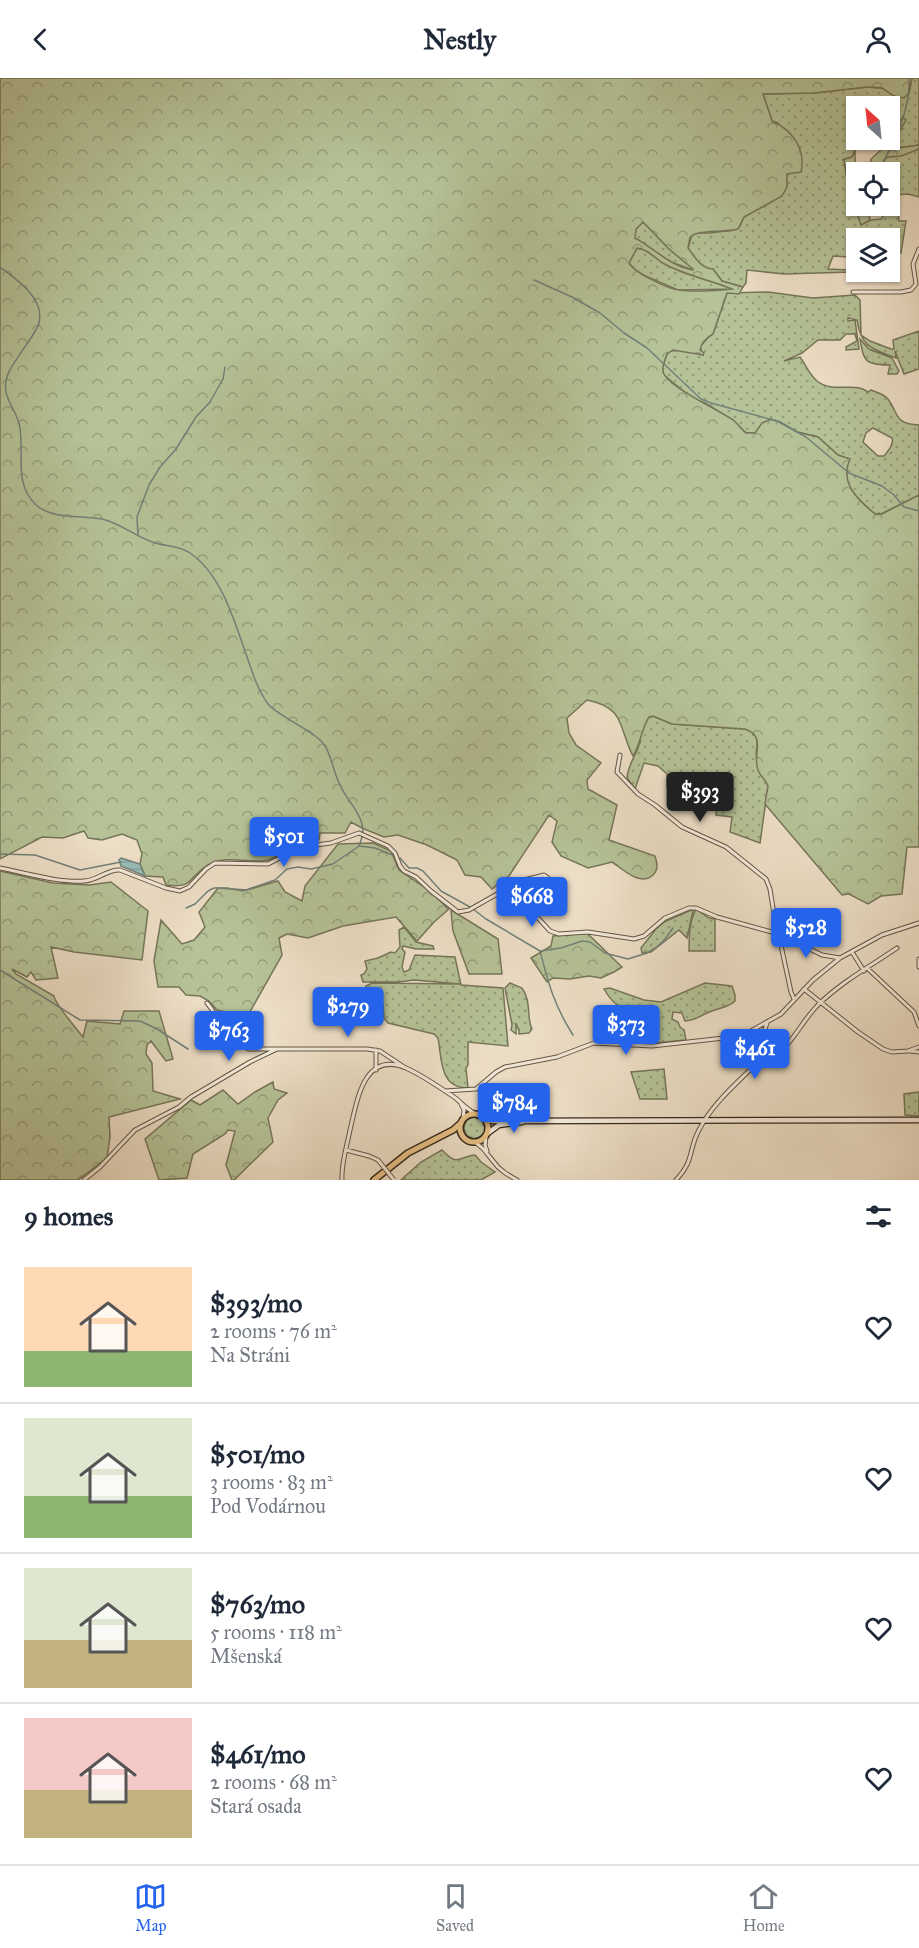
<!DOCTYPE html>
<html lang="en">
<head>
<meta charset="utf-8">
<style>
  body { margin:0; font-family:"IM FELL Great Primer",serif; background:#f6f6f7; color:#1f2937; height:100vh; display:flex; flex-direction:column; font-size:22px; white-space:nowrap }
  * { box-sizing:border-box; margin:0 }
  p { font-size:20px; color:#747a83 }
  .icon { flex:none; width:33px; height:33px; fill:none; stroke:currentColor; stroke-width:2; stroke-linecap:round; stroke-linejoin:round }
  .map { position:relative; height:1102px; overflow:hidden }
  .side { display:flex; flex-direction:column; background:#fff; flex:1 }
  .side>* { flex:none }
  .needle { width:39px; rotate:333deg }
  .buttons { position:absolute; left:846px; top:18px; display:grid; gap:12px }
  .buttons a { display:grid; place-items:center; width:54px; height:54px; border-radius:0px; background:#fff; box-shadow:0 2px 4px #0004; font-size:30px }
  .price { position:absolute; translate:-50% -51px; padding:0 14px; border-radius:6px; background:#2563eb; color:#fff; font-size:20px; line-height:39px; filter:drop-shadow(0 2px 3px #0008) }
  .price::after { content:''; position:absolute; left:50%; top:36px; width:18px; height:14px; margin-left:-9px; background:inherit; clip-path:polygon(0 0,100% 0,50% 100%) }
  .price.current { background:#222; color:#fff }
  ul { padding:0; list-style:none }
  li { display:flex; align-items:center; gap:18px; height:150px; padding:0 24px }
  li+li { border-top:2px solid #e0e1e3 }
  li span { display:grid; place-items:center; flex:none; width:168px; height:120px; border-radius:0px; color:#555 }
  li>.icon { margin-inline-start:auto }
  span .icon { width:72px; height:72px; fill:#fffc; stroke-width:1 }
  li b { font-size:26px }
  h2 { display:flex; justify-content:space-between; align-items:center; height:72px; padding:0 24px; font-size:26px }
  header { display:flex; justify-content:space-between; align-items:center; height:78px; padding:0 24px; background:#fff; font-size:27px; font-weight:800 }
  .tabs { display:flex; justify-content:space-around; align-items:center; height:84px; border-top:2px solid #e0e1e3; background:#fff; font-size:16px; color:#747a83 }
  .tabs a { display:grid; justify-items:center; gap:3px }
  .tabs .current { color:#2563eb }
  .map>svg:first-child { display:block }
  .grass { fill:url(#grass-dots); stroke:#76765a; stroke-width:1.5; fill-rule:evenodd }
  .forest { fill:url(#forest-crowns); stroke:#76765a; stroke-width:1.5; fill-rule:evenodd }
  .water { fill:url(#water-rules); stroke:#72817a; stroke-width:1.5 }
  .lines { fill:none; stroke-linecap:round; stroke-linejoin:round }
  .stream { stroke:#72817a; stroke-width:1.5 }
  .street-casing { stroke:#655647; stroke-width:5 }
  .secondary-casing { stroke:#37281c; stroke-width:7 }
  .primary-casing { stroke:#37281c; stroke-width:8 }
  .street { stroke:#f4ebdb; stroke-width:3 }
  .secondary { stroke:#f4ebdb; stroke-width:4.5 }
  .primary { stroke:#e7c084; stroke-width:5 }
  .street-bridge-casing { stroke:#655647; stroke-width:5; stroke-linecap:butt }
  .street-bridge { stroke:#f4ebdb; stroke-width:3 }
</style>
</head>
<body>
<header><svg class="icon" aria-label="back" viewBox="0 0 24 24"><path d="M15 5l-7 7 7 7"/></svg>Nestly<svg class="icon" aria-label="person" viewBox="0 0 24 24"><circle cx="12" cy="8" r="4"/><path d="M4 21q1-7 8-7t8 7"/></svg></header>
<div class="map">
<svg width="919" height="1102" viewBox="0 0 919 1102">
  <defs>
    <pattern id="grass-dots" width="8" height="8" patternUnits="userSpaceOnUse" patternTransform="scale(1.5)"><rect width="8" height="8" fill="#b6c398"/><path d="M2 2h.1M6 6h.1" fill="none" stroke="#959e7b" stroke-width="1.8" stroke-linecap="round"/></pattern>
    <pattern id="forest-crowns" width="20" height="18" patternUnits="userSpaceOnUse" patternTransform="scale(1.5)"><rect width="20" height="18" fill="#b6c398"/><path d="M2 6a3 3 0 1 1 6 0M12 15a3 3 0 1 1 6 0" fill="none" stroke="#959e7b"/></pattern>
    <pattern id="water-rules" width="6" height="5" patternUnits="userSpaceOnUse" patternTransform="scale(1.5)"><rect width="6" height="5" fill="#99bdb9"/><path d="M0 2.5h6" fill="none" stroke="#84a29e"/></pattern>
  </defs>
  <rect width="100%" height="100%" fill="#eee0c8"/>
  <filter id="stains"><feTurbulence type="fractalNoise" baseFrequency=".00333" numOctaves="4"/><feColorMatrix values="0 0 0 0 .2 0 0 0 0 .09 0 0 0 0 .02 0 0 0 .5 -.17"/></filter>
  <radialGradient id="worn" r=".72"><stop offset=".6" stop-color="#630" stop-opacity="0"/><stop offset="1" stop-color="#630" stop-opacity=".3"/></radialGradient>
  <path class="grass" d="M912,0H919V67L898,70L895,69L894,63L903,45L890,40V28H856V32L853,35L855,72L852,79L844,81L848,106L861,147L871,142L881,141L886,134L898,133L899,143H906L901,175L897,176L894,174L890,173V160H872L870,156L866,155L862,156L861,160H856V189L854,190L852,194L784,196L747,192L746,205L743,209L722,203L713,191H708L698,184L688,170L692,157L697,155H710L734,152L740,148L744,139L773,123L787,109L785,99L791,94L778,45L772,43L763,16L814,15L867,9L882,10L894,18L909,15ZM833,178L849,179L850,192L828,191Z
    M919,71V119L908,116L893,117L890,123V94H880L884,82L887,79L901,78Z
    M643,144L669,171L694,191L693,192L671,184L634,160L636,151Z
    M637,170L645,172L662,184L682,194L734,211L678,212L636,194L629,185Z
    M768,214L813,220L855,217L860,222L861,257L870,263L891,271H894L893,262L919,253V291L904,296L895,273L896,280C873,271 861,270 857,242L848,240V243L855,242L859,271L846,272V269L857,263L855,256H846L840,262H818L802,275L784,283L800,279C806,287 809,296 817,303C833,316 854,303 868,314L871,312C877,315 883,315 888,321C899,336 894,346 919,347V417L881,436H875C856,420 840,407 849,381L838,377L818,359L797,354L780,344L759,351L755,355H746L733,342L705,325L693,321L664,297L662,291L667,276L670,273L683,272L703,277L700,269L709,258L713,256L727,215ZM873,350L892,360C894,367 888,373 884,378H878L863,364L866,355Z
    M860,261L869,271L892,280L899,293L897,296H888L890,287C865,286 864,285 860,261Z
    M653,638L672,646L745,651L755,655C758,663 757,667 756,675C756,687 764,698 768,708L760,765L730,754L732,739L716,737L717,727L700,718L671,709H667V696L658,688L644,685L635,711L627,700C628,687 635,679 639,667C642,661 639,664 641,658C642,651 645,644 648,639Z
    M696,831L709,840L715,841V873H689C689,860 689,844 696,831Z
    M691,832L693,833L687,860L679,852L651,874L642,875L641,870L656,851L664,844Z
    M404,849L416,864L433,868L434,871H416L403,868L402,871L405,874L402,889L404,894L409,892L415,877L455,879L461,907L503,910L508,968L468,964V987L466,990L468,1010C439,1010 442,981 438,960L434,956L388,945L384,940L383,927C372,929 364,919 366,908L372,905L460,906L414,902L399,904H363L361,897L364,896L367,891L365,883L378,880L391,874L395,875L400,869L399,852Z
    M510,905L522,910C532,924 526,939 532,951L529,955L519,956V953L516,945V956L511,952L512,947L505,910Z
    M705,905L732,908L735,917V923C729,929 720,930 712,933C702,936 696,943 685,943L682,935L673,934L672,941L678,944L680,949L684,952L686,962L655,965L653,931C627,928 619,937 604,911L610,910L644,922L661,924Z
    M664,991L667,1021H640L631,994Z
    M919,1014V1038L905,1037L904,1016Z
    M464 1050a11 11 0 1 1 22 0a11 11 0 1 1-22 0Z
    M442,1072C458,1089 458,1079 475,1077L481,1084L495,1094L481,1102H401L421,1084Z"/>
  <path class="forest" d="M0,0H912L909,15L904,20L894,18L882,10L867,9L814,15L763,16L772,43C792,52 806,70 801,94L787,96V109L782,118L744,139L738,151C724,155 699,151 690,159L688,170C695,179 700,190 713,191L722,203L743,209L739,216L727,215L713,256C708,259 701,265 700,272L704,275L703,277L673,272L667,276C665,281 662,289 663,294C668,309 719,332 733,342C737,345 741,351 746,355H755L762,345L771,341L780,344L797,354L818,359L838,377L850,381C839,405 858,422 875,436H882L919,417V769H907L902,816L881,818L868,826L849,816L842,817L765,726L768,708C766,702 760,698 758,692C752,675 767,659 745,651L672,646L653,638L649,639C641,652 641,665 633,678C618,649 626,630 587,622L567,640L569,655L576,667L601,685L587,702L588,711L617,727L609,762L655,778C657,785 659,791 653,797C640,809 623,791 612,784L588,790L561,778L552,764L557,743L549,737L509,798L492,811L481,799L465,797L457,782L427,767L398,757L384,759L362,750L351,744L345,755H320L319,762C312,763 303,763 296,766C286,770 279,779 268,782C248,786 227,776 208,787C188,799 194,811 166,807L163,799L145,798L140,786L142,776L137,762L122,756L102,762L88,760L84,753L63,760L42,759L0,781ZM643,144L669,171L693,191V192C671,189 654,170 635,160L636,151ZM637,170C647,171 653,178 661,184C682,197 709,201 732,211C717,213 693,214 679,212C668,211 635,195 629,185Z
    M890,40L899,43L903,40L906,42L894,63L895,69L898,70L919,67V71L901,78L887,79L884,82L880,94H870L871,81L883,70L886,62H890Z
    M855,73L856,128H876L875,133L872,132L869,135L870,142L861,147L848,106L844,82H842L852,79Z
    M373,765L391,773L399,792L427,811L449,831L434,844L417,863L396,839L343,848L308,860L287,856L279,860L282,877L247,939L217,932L209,923L200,918L186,917L179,909H158L154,883L161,842L182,866L194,862L205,849L199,834L218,810L247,812L278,803L285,814L302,823L305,808L338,766Z
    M0,793L53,805L89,807L111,804L148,833L142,882L74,874L51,869L58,900L36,902L31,894L27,899L12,891L16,896L54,918C55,926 76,950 83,959L87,943L120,946L124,933H159L173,981L166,983L151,963L147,967L146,976L152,985L153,1013L180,1021L109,1039L110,1059L107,1080L78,1102H0Z
    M451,832L498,861L502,896H469L453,853Z
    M587,855L622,889L614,894L601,900L589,898L570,901L553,900L547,904L531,880L551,868L553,858Z
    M273,1004L274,1011L287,1015L278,1022L268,1040L273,1064L234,1102H232L226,1087L235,1053L228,1052L225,1056L193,1076L187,1100L159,1102L145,1061L191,1022L200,1027L223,1012L238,1026L255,1014Z"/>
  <path class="water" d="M121,780L140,786L145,798L121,788L119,782Z"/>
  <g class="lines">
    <path class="stream" d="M878,94C893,65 911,33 909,0
      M870,132V128
      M0,189C16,201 45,220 39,245C37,253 25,268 20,276C16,283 9,291 7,299C0,319 18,332 20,350C24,378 14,406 36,427C53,442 81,437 102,441C122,446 136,459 155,465C166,468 180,468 190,475C221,496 234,542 246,576C252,593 257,611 268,626C277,637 307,650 320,662C331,672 333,694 340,707C346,721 358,731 362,746C364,754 362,761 359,768
      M534,202L572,219L600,235L624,255L647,270L701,321L711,325L777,343L806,359L849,395L882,408L894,417L904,429L919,433
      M138,457L137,439L149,407L160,389L176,371L196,339L210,324L223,301L225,289
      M0,776L35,777L80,792L121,784
      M400,780L409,790H417L423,793L441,813L470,829
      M186,830L195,826L208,813L214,810H227L243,813L275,802L287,791L298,789L311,791L333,786L359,768L375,770L395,778
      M473,831L486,841L540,873L561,870L582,863L590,864L605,875L628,881L647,875L657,869L665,861L673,850
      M540,873C549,907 554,927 573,957
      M0,892L80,942L140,943L157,951L188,971"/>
    <g class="street-casing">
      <path id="street" d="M853,214H901L911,212L916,206L913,186L919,171
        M620,677L617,694L638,716L655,727L682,749L726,769L766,801L770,811L773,830L791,914L794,921
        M0,790C26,795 58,805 84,803C97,803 107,791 120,792L166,810L180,813L189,809L206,791L215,785L268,786L301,769L331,765L359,755L388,768L395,775L400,788L404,793L416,799L431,813L458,834L469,832L520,803L544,797L548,800L549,806L534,830L538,840L550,853L559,856L588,854L634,861L644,858L665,840L689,830H696L717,839L779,856L822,877L840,880
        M852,874L864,893
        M919,881V889
        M867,890L914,934L919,948
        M804,911L858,954L883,971L892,974L908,973L919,969
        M207,925C225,946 219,958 249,971H367L380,973L404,989
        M376,972V992
        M910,973L919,974
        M757,985C765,978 777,977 785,969C798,955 806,938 820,925C843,903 872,887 897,870
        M445,1013L476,1011L496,994L505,989L557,979L594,965L652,968L742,958L781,936L813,902L840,880L882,857L919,845
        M461,1026L464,1032L463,1041
        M486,1059L485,1067L487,1073
        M476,1065C484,1070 487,1076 493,1083C499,1092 508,1097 517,1102
        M346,1072L369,1078L378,1082
        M84,1102L100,1089L135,1052L179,1029L191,1019L250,984L277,971
        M342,1102C341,1085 347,1068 350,1052C357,1024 363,972 406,990C422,997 439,1009 454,1019C461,1024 467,1032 476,1036
        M676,1102C695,1082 688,1072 699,1052C712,1026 736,1006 757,985V976L767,945"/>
    </g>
    <g class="secondary-casing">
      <path id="secondary" d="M485,1041L493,1043L919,1042
        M488,1055L499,1047L522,1044"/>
    </g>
    <g class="primary-casing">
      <path id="primary" d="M460 1050a14 14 0 1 1 28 0a14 14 0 1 1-28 0Z
        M374,1102L408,1075L453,1052L461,1045"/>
    </g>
    <use href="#street" class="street"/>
    <use href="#secondary" class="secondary"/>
    <use href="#primary" class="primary"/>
    <g class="street-bridge-casing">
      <path id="street-bridge" d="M378,1082L394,1102"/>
    </g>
    <use href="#street-bridge" class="street-bridge"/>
  </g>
  <rect width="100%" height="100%" filter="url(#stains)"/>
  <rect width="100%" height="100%" fill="url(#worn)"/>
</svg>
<div class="buttons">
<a><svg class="needle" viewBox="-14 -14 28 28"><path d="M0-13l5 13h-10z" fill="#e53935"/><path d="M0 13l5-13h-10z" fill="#747a83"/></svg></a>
<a><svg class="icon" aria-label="locate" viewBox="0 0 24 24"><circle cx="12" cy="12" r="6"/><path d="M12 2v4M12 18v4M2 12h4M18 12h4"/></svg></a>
<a><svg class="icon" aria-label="layers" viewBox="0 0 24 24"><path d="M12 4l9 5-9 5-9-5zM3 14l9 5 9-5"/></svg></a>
</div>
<b class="price current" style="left:700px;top:745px">$393</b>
<b class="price" style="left:284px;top:790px">$501</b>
<b class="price" style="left:532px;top:850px">$668</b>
<b class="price" style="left:806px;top:881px">$528</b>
<b class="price" style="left:348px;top:960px">$279</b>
<b class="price" style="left:626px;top:978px">$373</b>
<b class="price" style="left:229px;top:984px">$763</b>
<b class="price" style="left:755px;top:1002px">$461</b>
<b class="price" style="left:514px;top:1056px">$784</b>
</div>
<section class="side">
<h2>9 homes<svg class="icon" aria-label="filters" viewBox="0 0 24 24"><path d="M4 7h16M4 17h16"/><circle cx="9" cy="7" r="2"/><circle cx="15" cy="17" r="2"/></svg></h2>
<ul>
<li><span style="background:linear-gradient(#ffd9b3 70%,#8fb573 0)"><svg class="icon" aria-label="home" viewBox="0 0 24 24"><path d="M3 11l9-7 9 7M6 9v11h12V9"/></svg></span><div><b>$393/mo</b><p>2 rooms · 76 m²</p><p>Na Stráni</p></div><svg class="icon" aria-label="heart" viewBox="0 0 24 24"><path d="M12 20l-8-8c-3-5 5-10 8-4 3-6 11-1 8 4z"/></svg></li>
<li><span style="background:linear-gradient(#dfe7d0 65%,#8fb573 0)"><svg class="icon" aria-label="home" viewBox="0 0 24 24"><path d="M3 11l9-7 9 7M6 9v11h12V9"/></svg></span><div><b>$501/mo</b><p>3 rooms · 83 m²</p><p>Pod Vodárnou</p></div><svg class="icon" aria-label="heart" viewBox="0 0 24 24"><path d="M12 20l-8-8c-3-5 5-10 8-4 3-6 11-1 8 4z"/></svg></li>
<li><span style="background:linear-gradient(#dfe7d0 60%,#c2b280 0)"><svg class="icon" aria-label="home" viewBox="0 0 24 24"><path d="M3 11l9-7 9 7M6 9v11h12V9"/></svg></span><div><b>$763/mo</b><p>5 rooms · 118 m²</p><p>Mšenská</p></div><svg class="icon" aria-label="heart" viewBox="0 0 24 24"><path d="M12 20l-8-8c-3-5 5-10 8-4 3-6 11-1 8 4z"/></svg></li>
<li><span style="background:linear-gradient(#f6c9c9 60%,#c2b280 0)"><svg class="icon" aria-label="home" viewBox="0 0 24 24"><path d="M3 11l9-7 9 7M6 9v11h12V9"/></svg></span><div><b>$461/mo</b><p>2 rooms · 68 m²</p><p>Stará osada</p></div><svg class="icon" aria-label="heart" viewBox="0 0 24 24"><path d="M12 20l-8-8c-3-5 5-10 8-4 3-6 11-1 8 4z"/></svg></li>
</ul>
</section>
<nav class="tabs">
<a class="current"><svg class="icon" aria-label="map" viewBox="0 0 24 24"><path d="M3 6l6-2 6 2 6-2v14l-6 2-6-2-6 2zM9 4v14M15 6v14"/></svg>Map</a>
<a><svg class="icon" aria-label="saved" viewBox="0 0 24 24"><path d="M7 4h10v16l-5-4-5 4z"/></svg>Saved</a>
<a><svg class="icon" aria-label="home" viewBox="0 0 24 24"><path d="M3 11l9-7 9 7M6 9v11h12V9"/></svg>Home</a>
</nav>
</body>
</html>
